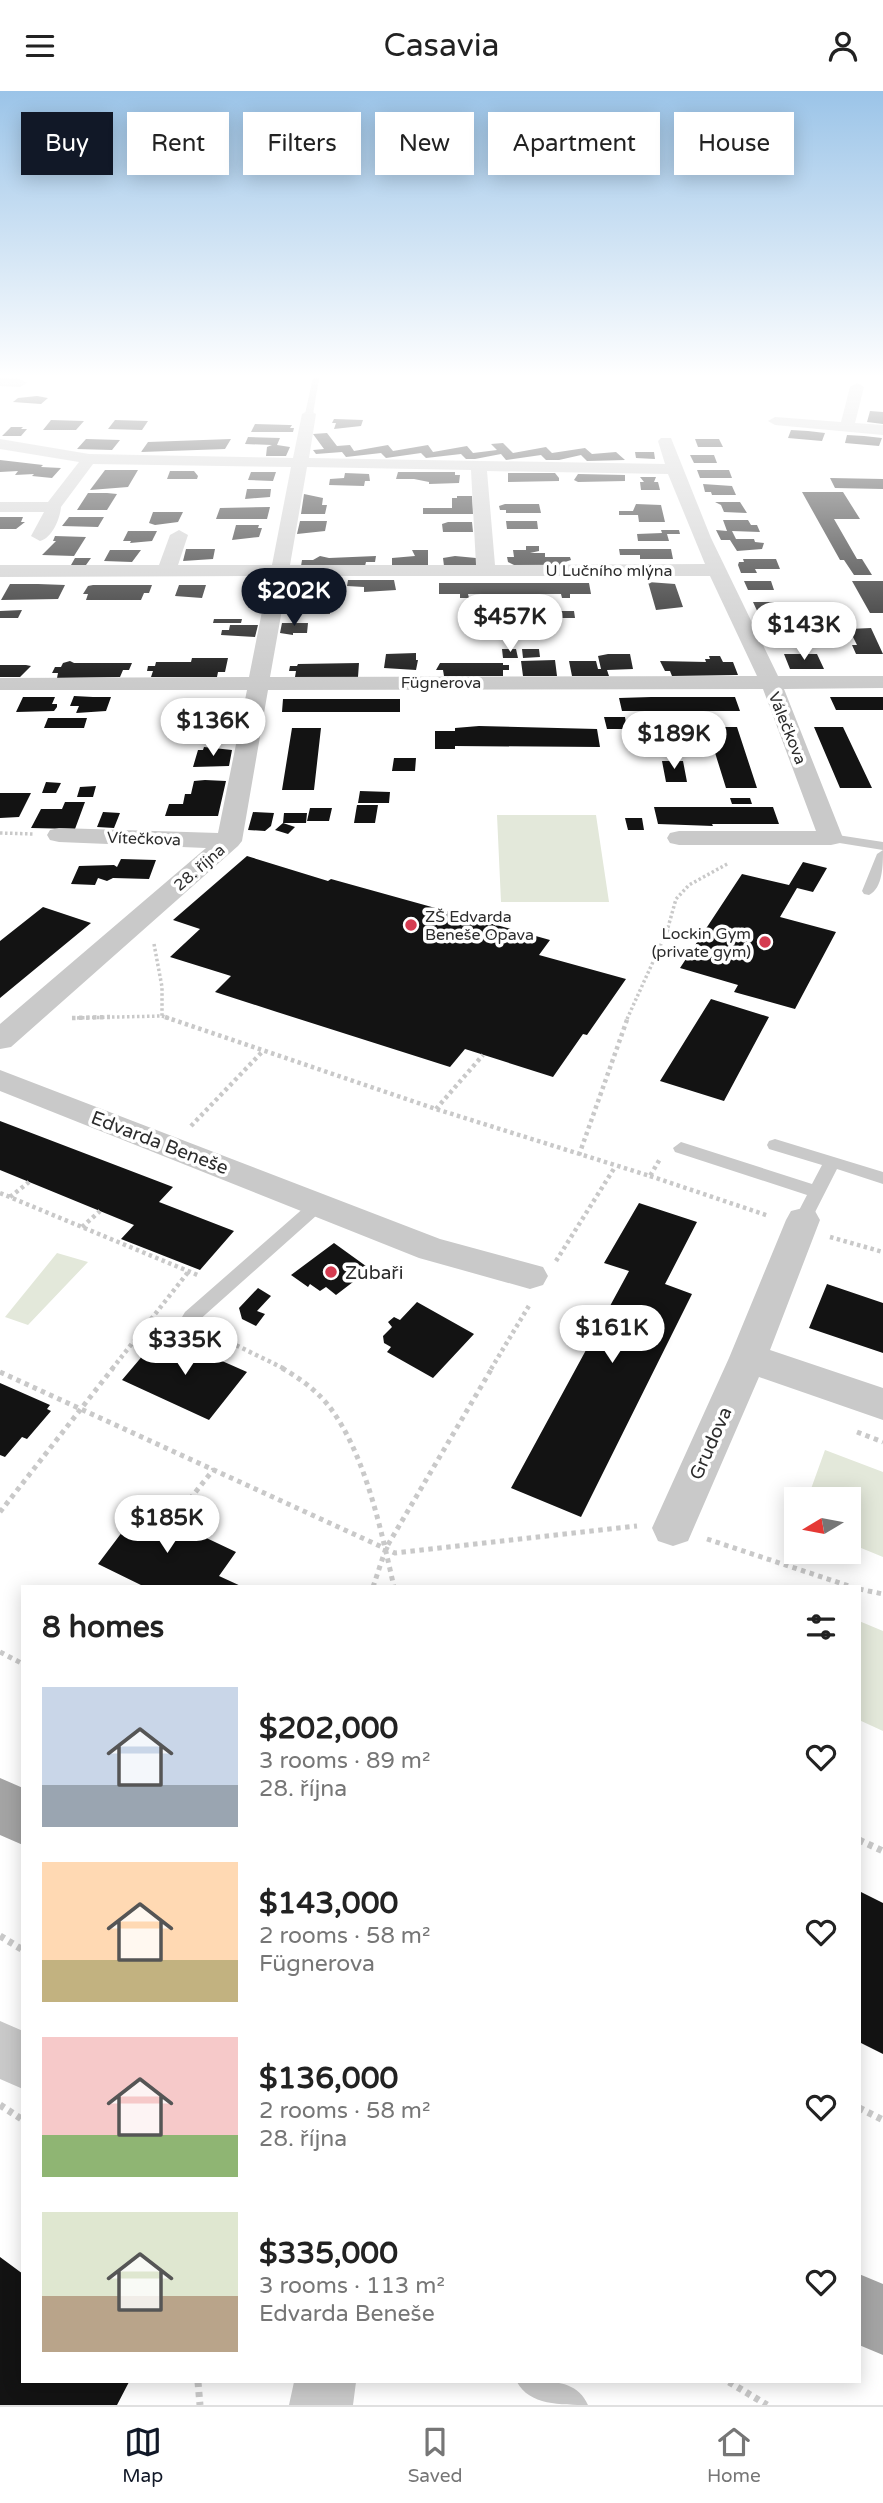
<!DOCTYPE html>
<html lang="en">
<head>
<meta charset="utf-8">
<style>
  body { margin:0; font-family:"Varela Round",sans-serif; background:#f6f6f6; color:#222; height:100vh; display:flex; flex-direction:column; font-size:26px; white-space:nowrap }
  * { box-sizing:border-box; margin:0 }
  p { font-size:23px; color:#767676 }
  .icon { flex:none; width:38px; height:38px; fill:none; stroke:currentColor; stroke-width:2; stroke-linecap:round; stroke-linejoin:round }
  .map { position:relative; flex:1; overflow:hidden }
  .side { position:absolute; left:21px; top:1494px; width:840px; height:798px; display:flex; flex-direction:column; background:#fff; border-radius:0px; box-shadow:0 4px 18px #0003 }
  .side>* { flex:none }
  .top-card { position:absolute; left:21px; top:21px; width:842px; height:63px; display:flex; gap:14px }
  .needle { width:46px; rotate:260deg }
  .buttons { position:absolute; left:784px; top:1396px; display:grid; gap:14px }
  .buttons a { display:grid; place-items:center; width:77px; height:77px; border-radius:0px; background:#fff; box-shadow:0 4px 18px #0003; font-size:35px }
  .price { position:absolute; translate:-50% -60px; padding:0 16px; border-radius:24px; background:#fff; color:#222; font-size:23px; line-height:46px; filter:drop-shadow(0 2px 4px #0008) }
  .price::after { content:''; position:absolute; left:50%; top:42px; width:21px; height:16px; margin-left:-10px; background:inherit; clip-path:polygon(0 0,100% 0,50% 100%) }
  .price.active { background:#111827; color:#fff }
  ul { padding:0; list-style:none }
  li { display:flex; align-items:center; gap:21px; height:175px; padding:0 21px }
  li span { display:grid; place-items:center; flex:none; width:196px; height:140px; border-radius:0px; color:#555 }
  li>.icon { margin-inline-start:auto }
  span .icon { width:84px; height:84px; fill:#fffc; stroke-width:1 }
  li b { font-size:30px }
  h2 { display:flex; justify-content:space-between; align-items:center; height:84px; padding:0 21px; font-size:30px }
  .tag { padding:0 24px; border-radius:0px; background:#fff; box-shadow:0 4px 18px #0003; font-size:24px; line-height:63px }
  .tag.active { background:#111827; color:#fff }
  header { display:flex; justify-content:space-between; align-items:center; height:91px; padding:0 21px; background:#fff; font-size:32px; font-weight:600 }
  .dock { display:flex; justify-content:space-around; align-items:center; height:98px; border-top:2px solid #e0e0e0; background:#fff; font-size:19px; color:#767676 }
  .dock a { display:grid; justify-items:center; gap:4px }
  .dock .active { color:#111827 }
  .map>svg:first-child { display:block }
  .green { fill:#e3e8da }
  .building { fill:#131313 }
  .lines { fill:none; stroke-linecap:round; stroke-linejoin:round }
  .path-far3 { stroke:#c9c9c9; stroke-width:3.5; stroke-dasharray:2.5 2.5; stroke-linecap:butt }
  .path-far2 { stroke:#c9c9c9; stroke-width:4.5; stroke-dasharray:3.5 3.5; stroke-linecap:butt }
  .path-far1 { stroke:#c9c9c9; stroke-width:5; stroke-dasharray:4.5 4.5; stroke-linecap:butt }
  .path { stroke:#c9c9c9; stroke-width:7; stroke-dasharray:5 5; stroke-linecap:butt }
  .service { fill:#c9c9c9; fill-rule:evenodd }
  .minor { fill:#c9c9c9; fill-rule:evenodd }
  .primary { fill:#a4a4a4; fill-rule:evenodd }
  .poi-dot { fill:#d53b50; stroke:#fff; stroke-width:2.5 }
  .labels { text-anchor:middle; stroke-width:7; stroke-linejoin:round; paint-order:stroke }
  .far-street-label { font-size:16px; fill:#2c2c2c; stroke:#fff }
  .far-poi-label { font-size:16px; fill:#2c2c2c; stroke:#fff; text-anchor:start }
  .street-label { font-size:19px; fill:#2c2c2c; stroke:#fff }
  .poi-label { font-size:19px; fill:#2c2c2c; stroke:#fff; text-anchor:start }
</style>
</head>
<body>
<header><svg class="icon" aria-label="menu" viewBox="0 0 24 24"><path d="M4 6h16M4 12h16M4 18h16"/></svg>Casavia<svg class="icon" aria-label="person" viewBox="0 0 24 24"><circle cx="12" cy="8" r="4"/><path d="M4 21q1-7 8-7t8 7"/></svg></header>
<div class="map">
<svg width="883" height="2314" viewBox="0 0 883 2314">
  <rect width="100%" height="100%" fill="#fff"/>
  <path class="green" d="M497,724H596L609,811H501Z
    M57,1162L88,1171L28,1234L5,1226Z
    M825,1359L883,1381V1466L849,1452V1409H807Z
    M859,1530L883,1540V1640L859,1629Z"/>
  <path class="building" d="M37,305L48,307L41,313L13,311L18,307Z
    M870,320L883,321V333L867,331Z
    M334,328L363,329L361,335L334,338L336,332H332Z
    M51,329L84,330L76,339H43Z
    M115,329L148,330L142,339L108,338Z
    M255,333L289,334H292L290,337H294L293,341H251Z
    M11,336H23L21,338H27L21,345H2Z
    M791,339L808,340L825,342L822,350L788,347Z
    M327,342L337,355L350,354L354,360L388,354L393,360L428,354L433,361L467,355L473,362L497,359L491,353L503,352L513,362L546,356L552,362L585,357L592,363L616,361L625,369L587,370L581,364L559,369H546L541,364L506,369L501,363L475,368H466L461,363L426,367L421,362L386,367L381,362L346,366L342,361L316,363L313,359L324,358L313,343Z
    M847,344L864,345L882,347L879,355L845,352Z
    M248,346L280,347L277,354L290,356L286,365H266L267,356L272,354L245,353Z
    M86,348L120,349L112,359L77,358Z
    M231,348L225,358L141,361L148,351Z
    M695,348H719L723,356H698Z
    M635,361H654L655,368L636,367Z
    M690,364H714L717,372H694Z
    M0,369L43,374L41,376L61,377L52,387L32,385L34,383L15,384L18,380L0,381Z
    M105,379H138L128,396L90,399Z
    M697,379H729L732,387H700Z
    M170,380H194L198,385L197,388H167Z
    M251,381H276L273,390L248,389Z
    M398,381H455V384H460L459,392L429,393V391L414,388H396Z
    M345,382L369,383L370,390H365L364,395L329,394L330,388L344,387Z
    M508,382H555L559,387V390L508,391Z
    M578,383L625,384V390L578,391L574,389Z
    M640,386H656L654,391H658L660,399H641L640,391H644Z
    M830,387L883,388V398L835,397Z
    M703,393L732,395L736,404H712L711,401H705Z
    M247,398H271L270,406L245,408Z
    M802,401H843L860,428H834L857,468H862L872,484H854L844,469H840Z
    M88,402H107L117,403L107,419H77Z
    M304,403L323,407L322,414H327L325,423H301Z
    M457,405H472L473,423H423V417H452V407H457Z
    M715,411H740L747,422L724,421L721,414Z
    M505,413H539L541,422H506V419H500L499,415Z
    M636,413L661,414L665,431H639L638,424H619V420H633Z
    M270,416L267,428H216L220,417Z
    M153,421H183L178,431L155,434L149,432Z
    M0,426H23L21,431H25L16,438H0Z
    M69,426H104L98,436L62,435Z
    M723,429H748L751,434H757L760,441L732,440L736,448H754L755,451L764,452L762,458L737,460L730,449H721L716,439L727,440Z
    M300,430H327L325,440L297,443Z
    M506,430H537L538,438H507Z
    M448,431H472L473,441H443L442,433Z
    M236,434H259L258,437H262L259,446L232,449Z
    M661,439H679L680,443H667L669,450H638L637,443L662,442Z
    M128,440H157L152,450L130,452L131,450H123Z
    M55,445L86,446L74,465L42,464L56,450H53Z
    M526,455H539V460L530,462H545V466H570L571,469L565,471V475H516L508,471L507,466H514L513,459H526Z
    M186,458H215L213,468L183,470Z
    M619,458H671L673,468H640V464H620Z
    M110,459H141L132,471L104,470Z
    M412,459H428V475H392V467L415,465Z
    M320,465L329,467L376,465L375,471H366L365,475H301L302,469H313Z
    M455,465L476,467V475H444L443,467Z
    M75,467H91L86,474H71Z
    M743,468H776L780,478H755L757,482H741L738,474L739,471H744Z
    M348,489H394L396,499L364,501V496L347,495Z
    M744,490H771L774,499H748Z
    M852,490H883V522H870Z
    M648,491L675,493L683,516L656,519Z
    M439,492H589L591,503H570V507H562L561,503H519L520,507H511V503H468L469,507H460V503H439Z
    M10,493H38L65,494L58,508L1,509Z
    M93,494H152L149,502H144L141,509H86L88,503H83L88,495Z
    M179,494H206L202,507L175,505Z
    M288,495H310L308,509H332L331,514L335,515V518H330V523H297L300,509H286Z
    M753,511H788L794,523L759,524Z
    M22,519L18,527H0V520Z
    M471,520H574L575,527H471Z
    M214,528H242L241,532H213Z
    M779,531L784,541H766L762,532Z
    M282,532H308L307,542H293V544L280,542Z
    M230,534H258L255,546L221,544L222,539H229Z
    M871,537L883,563H856L852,554H857L849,538Z
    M502,558H516L518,567H503Z
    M522,558H539L540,566L523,567Z
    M416,562V569H418L416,579L384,577L386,563Z
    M608,563H630L633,578L607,579L609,585H572L569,570H596L598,578H601L598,565Z
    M784,563H817L824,578H790Z
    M709,565H720L723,571H733L738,584L672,585L670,580H665L660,570L706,571L705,568H710Z
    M192,567H228L225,581H218L217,586H151L153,580H147L148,575H155L156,571H191Z
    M555,569L557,585H523L521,570Z
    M70,570L74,572H132L129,579H123L120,586L57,587L58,582H52L55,576H61L63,572Z
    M359,572L358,586H295L296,580H289L290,575H297L298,573Z
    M440,572H503V574H509V579H503V585H444L443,579H436Z
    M0,574H26L31,575L20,586H0Z
    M74,605L93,606H111L106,620L76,622L79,615H70Z
    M23,606H55L52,613H57V616L54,620L16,621Z
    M651,606H735L740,620H622L619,607Z
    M830,606H883V619H836Z
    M283,608H400V621H282Z
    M212,611H242L236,641H204L206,633H198L200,628H211L210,623L188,626L190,618H210Z
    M604,626H625L627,638H607Z
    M48,627H87L84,637H44Z
    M479,635L597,638L600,656L455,655V658H435V640H455V637Z
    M707,636H737L757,697H726Z
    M814,636H843L872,697H840Z
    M292,637H321L314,699H282Z
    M204,656L232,659L229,675L193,676L198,659H203Z
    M394,667H416L415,680H392Z
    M662,670H683L687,691H666Z
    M205,689L226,690L218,725H165L169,713H183L185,703H191L194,690Z
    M46,691L61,692L56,702H42Z
    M96,695L93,706H77L80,696Z
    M360,700L390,701L389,712H358Z
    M0,702H31L19,726L0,727Z
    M730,707H750L752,713H732Z
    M65,711H85L75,738L31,737L41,718H62Z
    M357,714H378L375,732H354Z
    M654,716H773L779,733H712L713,735L658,733Z
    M310,717H332L329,730H307Z
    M103,721L120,722L114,737L97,736Z
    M253,721L274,722L271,735L265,740L248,739Z
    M284,722H307L306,732H283L295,736L288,743L275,739L283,732Z
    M625,727H642L644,739H628Z
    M247,765L328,790L331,788L550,849L539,864L626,888L587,944L583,943L553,986L465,958L450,976L277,921L215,901L231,885L170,866L200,838L173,829Z
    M121,768L156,769L149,788L113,787L107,790L98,787L95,794L71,793L79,775L114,774L117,776Z
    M803,771L827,777L813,801L797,797L780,826L836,841L795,918L734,901L738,894L680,877L742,783L789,794Z
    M43,816L91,832L0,907V850Z
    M711,908L769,926L724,1010L660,990Z
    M0,1030L173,1096L159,1111L234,1140L200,1179L121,1148L134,1134L0,1079Z
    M639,1112L697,1131L665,1193L692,1203L581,1426L511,1397L629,1180L604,1172Z
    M334,1152L370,1178L336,1204L326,1196L320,1200L310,1193L308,1196L291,1184Z
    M827,1193L883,1212V1262L809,1237Z
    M258,1197L271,1205L257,1220L265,1223L256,1235L242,1228L239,1217Z
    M417,1211L474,1243L433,1287L387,1261L391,1256L384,1252L383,1245L392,1236L388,1231L394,1226L400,1229Z
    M161,1243L247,1281L209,1329L122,1289Z
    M0,1292L50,1314L47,1318L51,1320L27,1348L22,1346L5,1366L0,1364Z
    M141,1416L236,1461L219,1485L243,1496H145L98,1473Z
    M859,1800L883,1812V1963L859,1951Z
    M0,2166L23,2183V2291H129L117,2314H0Z"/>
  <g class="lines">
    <path class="path-far3" d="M0,742L34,743
      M667,840L701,849
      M154,853L162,896V925
      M72,927L162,925L171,928
      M627,928L667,840L676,808L689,794L729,772"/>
    <path class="path-far2" d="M165,926L436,1018L650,1085L660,1068
      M72,927L110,926
      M436,1018L483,964
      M191,1035L263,960
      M579,1064L628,926
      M650,1085L769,1125
      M0,1102L200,1185
      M10,1106L29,1091
      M82,1136L100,1120
      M830,1146L883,1161
      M556,1170L615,1076
      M211,1242L285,1278
      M112,1278L189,1180
      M491,1278L530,1213"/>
    <path class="path-far1" d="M282,1277C299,1287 315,1298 328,1314C365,1361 381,1439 394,1496
      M0,1281L395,1462L637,1435
      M857,1341L883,1351
      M0,1421L113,1277
      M173,1429L214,1378
      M707,1448L852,1496
      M373,1496L386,1457L492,1277
      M859,1498L883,1503
      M0,1561L23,1573"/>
    <path class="path" d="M859,1749L883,1760
      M0,1845L23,1859
      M0,2014L23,2029
      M859,2017L883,2029
      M198,2291L200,2314
      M729,2291L767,2314"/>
    <path class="service" d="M314,282H320L313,323L309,325L305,323Z
      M831,743L883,751V759L827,750L825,747Z
      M883,759C883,774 883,797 869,804L864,803L862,800L877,763Z
      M775,1048L883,1081V1093L837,1078L809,1133L803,1135L794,1129L807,1104L675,1061L673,1057L681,1051L812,1093L822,1074L769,1058L767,1054L769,1050Z
      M320,1106L328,1112L326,1116L197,1231H185L182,1226L185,1221L314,1108Z
      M517,2291C543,2290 576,2286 588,2314C561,2314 529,2314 517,2291Z"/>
    <path class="minor" d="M0,287L20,288L27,292L20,296L0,295Z
      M857,292L864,296L855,332L883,334V344L775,334L768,330L775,326L841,331L850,296Z
      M309,319L316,323L309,367L665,373L658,350L661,347H671L711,447L778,585H883V597L784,598L843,747L840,752L831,754H679L670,752L667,747L670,742L679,740H816L763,598L268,599L242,750L238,755L11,956L0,958V933L206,757L59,751L50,749L47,744L50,739L59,737L218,742L247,599H0V587L249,586L269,485L0,486V474H159L170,444L179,439L188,444L178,474H272L291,376L93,373L61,416C60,428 52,447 40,450L31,445L44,421H0V411H48L79,371L0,358V348L89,363L293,367L302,323ZM307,376L471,379L476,474H290ZM487,380L668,383L705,473L495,474ZM288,485H710L757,585L270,586Z
      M0,979L440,1148L543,1176L548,1185L543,1194L530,1198L419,1167L0,1000Z
      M803,1117L815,1120L820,1129L770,1259L883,1297V1329L759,1286L688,1450L673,1455L658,1450L652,1437L729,1267L786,1129L791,1120Z
      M0,1930L23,1940V1998L0,1988Z
      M294,2291H356L353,2314H289Z"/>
    <path class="primary" d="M0,1687L23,1697V1754L0,1744Z
      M859,2183L883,2193V2264L859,2254Z"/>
  </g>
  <linearGradient id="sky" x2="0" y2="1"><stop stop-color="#9bc4e8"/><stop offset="0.47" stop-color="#fff"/><stop offset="1" stop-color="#fff" stop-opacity="0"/></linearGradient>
  <rect width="883" height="606" fill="url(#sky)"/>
  <g class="poi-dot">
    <circle cx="411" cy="834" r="7"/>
    <circle cx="765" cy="851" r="7"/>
    <circle cx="331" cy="1181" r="7"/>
  </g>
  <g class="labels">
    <g class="far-street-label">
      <text x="609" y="485">U Lučního mlýna</text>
      <text x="441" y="597">Fügnerova</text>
      <text transform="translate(788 637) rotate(68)" y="6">Válečkova</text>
      <text transform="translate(144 747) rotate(2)" y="6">Vítečkova</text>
      <text transform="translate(199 776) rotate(-41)" y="6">28. října</text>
    </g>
    <g class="far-poi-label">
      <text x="425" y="831">ZŠ Edvarda<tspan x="425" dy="18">Beneše Opava</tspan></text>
      <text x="751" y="848" text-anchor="end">Lockin Gym<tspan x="751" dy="18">(private gym)</tspan></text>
    </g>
    <g class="street-label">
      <text transform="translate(160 1051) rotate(21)" y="7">Edvarda Beneše</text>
      <text transform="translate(710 1352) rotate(-66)" y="7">Grudova</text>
    </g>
    <g class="poi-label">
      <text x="345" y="1188">Zubaři</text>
    </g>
  </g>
</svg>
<div class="buttons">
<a><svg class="needle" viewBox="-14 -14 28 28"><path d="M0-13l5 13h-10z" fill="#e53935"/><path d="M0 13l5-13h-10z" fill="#767676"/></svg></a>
</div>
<b class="price active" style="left:294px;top:537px">$202K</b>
<b class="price" style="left:510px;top:563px">$457K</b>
<b class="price" style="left:804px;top:571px">$143K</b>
<b class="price" style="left:213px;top:667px">$136K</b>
<b class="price" style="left:674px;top:680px">$189K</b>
<b class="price" style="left:612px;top:1274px">$161K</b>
<b class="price" style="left:185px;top:1286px">$335K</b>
<b class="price" style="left:167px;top:1464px">$185K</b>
<div class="top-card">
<a class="tag active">Buy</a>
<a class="tag">Rent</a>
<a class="tag">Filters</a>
<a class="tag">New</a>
<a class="tag">Apartment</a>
<a class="tag">House</a>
</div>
<section class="side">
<h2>8 homes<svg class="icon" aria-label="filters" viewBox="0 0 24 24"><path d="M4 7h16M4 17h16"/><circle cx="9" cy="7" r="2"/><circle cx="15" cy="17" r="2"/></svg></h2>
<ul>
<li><span style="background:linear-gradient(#c9d6e8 70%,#9aa5b1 0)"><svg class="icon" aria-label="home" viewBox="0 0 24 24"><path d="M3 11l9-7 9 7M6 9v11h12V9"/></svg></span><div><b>$202,000</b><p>3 rooms · 89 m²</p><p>28. října</p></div><svg class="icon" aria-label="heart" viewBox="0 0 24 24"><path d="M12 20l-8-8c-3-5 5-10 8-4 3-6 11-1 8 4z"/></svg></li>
<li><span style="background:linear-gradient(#ffd9b3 70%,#c2b280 0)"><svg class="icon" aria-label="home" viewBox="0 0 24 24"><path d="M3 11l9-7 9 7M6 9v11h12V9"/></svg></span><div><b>$143,000</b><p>2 rooms · 58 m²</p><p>Fügnerova</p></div><svg class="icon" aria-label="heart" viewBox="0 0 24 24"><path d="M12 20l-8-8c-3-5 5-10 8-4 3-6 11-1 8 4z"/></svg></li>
<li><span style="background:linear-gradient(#f6c9c9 70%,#8fb573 0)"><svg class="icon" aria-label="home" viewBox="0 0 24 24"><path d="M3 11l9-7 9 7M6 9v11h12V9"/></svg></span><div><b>$136,000</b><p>2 rooms · 58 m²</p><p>28. října</p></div><svg class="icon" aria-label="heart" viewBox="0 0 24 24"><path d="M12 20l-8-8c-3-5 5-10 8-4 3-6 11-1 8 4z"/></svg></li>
<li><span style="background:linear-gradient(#dfe7d0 60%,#b9a48a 0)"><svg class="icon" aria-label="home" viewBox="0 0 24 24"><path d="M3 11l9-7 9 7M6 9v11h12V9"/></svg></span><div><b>$335,000</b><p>3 rooms · 113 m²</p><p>Edvarda Beneše</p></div><svg class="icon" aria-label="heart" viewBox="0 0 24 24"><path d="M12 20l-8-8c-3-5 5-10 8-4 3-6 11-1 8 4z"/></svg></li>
</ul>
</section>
</div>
<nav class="dock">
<a class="active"><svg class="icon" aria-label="map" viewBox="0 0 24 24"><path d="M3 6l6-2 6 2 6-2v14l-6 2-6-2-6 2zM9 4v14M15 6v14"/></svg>Map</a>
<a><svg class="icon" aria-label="saved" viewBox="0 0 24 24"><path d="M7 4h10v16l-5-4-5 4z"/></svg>Saved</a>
<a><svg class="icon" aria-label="home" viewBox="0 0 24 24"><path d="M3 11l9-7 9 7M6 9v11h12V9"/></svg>Home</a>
</nav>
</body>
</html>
